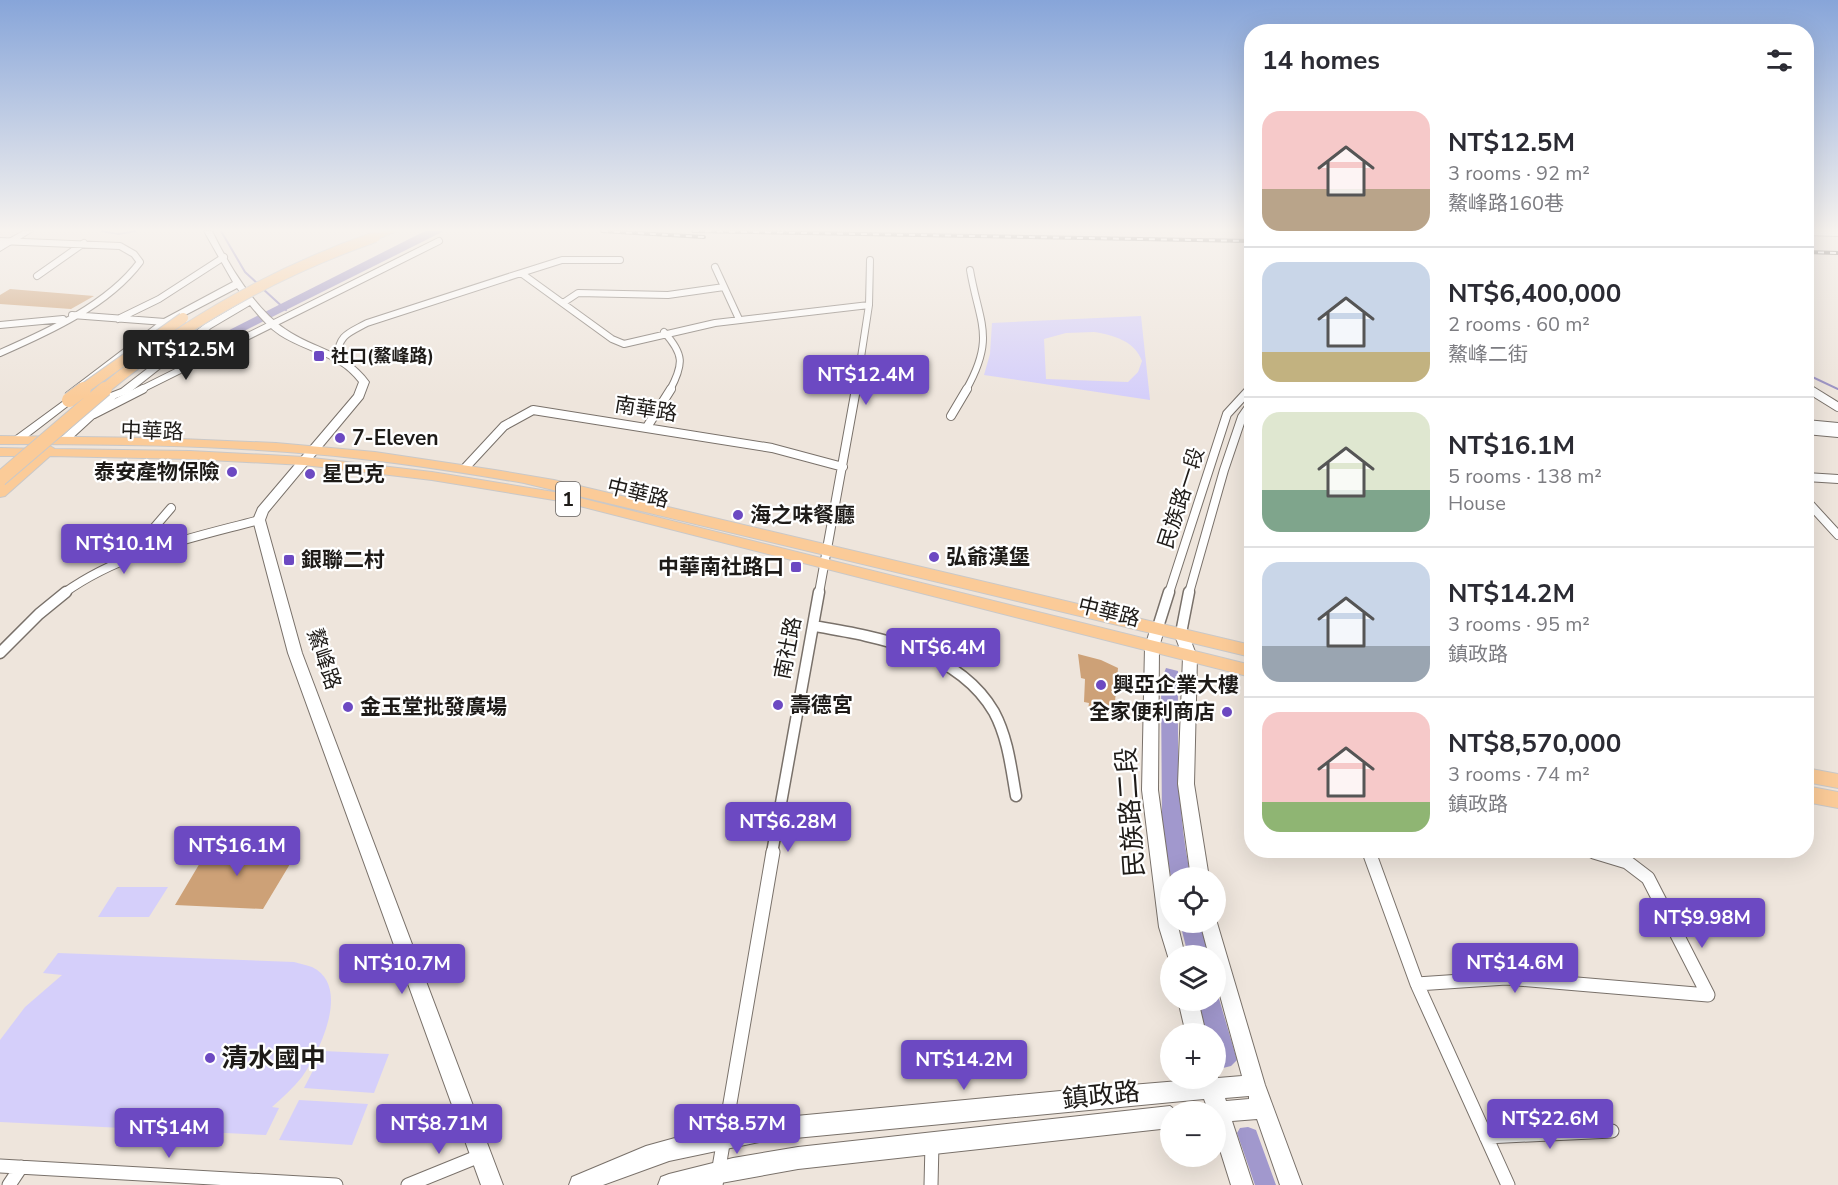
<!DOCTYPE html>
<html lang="en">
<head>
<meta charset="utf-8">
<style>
  body { margin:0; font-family:"Nunito Sans","Noto Sans TC",sans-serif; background:#f7f7f7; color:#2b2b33; height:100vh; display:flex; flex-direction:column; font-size:22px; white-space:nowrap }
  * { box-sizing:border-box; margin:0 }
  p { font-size:20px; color:#7c7c81 }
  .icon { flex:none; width:33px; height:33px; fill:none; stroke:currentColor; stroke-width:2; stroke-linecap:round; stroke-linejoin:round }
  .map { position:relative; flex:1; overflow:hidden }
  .drawer { position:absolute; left:1244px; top:24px; width:570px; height:834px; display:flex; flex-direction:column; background:#fff; border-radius:24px; box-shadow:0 6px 24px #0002 }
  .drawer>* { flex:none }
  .buttons { position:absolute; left:1160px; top:867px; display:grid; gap:12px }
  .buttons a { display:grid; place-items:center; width:66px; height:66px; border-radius:50%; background:#fff; box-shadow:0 6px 24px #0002; font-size:30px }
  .price { position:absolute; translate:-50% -51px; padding:0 14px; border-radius:6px; background:#6c49c2; color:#fff; font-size:20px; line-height:39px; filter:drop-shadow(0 2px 3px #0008) }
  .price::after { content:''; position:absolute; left:50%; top:36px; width:18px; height:14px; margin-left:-9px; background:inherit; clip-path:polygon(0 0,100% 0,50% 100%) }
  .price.on { background:#222; color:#fff }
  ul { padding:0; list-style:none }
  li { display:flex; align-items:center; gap:18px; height:150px; padding:0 18px }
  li+li { border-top:2px solid #e1e1e2 }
  li span { display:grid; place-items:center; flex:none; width:168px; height:120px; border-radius:18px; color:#555 }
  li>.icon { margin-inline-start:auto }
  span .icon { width:72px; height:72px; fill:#fffc; stroke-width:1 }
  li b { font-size:26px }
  h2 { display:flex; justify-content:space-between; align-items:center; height:72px; padding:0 18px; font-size:26px }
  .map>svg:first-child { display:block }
  .green { fill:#d5cffa; fill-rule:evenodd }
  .forest { fill:#a198cd }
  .water { fill:#978ec2 }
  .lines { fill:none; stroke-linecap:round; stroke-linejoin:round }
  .stream { stroke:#978ec2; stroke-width:2 }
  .building { fill:#cda177 }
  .street-far3-casing { stroke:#79716a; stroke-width:8 }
  .street-far2-casing { stroke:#79716a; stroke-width:10 }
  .street-far1-casing { stroke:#79716a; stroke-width:13 }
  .street-casing { stroke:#79716a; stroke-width:15 }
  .secondary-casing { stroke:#79716a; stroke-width:2 }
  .primary-casing { stroke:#c9c8c8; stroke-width:2 }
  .street-far3 { stroke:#fff; stroke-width:6 }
  .street-far2 { stroke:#fff; stroke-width:8 }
  .street-far1 { stroke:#fff; stroke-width:10 }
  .street { stroke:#fff; stroke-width:13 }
  .secondary { fill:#fff; fill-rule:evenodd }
  .primary { fill:#fbcb98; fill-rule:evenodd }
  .rail-casing { stroke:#433f3b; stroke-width:4 }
  .rail { stroke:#fff; stroke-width:2; stroke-dasharray:6; stroke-linecap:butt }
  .primary-bridge-far1-casing { stroke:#c9c8c8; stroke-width:12; stroke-linecap:butt }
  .primary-bridge-casing { stroke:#c9c8c8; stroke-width:16; stroke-linecap:butt }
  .primary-bridge-far1 { stroke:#fbcb98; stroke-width:10 }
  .primary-bridge { stroke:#fbcb98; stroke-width:14 }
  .poi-dot { fill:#6c49c2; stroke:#fff; stroke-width:2 }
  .labels { text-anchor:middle; stroke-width:4.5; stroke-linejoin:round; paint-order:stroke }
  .far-poi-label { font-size:18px; font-weight:bold; fill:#1e1b18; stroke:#fff; text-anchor:start }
  .shield { fill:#fff; stroke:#625f5d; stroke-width:1.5 }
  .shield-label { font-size:20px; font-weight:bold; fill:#1e1b18 }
  .street-label { font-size:21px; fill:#1e1b18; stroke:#fff }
  .poi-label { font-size:21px; font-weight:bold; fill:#1e1b18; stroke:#fff; text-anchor:start }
  .near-street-label { font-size:26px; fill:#1e1b18; stroke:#fff }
  .near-poi-label { font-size:26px; font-weight:bold; fill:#1e1b18; stroke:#fff; text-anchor:start }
</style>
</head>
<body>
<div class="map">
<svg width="1838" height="1185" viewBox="0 0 1838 1185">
  <rect width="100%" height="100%" fill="#eee5dc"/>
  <path class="green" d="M1141,316L1150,400L984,375L990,354L992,323ZM1094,332C1113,335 1135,341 1142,361L1138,372L1128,382L1046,379L1044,339L1066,333Z
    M117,887H168L149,917H98Z
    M58,953L294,962C300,964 307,965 312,967C352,986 319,1053 302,1077C293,1088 283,1097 272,1107L279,1108L266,1135L0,1122V1040L25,1007L62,975L43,973Z
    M323,1051L389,1054L374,1093L304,1088Z
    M299,1100L368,1104L352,1145L279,1140Z"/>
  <path class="forest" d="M1166,668L1178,671C1178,740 1176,810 1191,877H1171L1162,830L1161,681Z
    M1180,923H1201L1208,955H1188Z
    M1215,985L1237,1060L1231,1066L1223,1068L1215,1064V1034L1206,1033L1198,1001L1215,1000Z
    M1248,1127L1256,1130L1276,1185H1255L1237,1133L1240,1128Z"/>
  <path class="water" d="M425,231H444L178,364L168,361Z"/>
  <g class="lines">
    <path class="stream" d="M101,231L119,234L135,231
      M221,231L245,272L258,284
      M263,289L286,310
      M1806,374L1838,389"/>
  </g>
  <path class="building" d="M10,289L94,296L71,309L0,304V295Z
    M1078,654L1101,660L1118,668L1114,713L1102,715L1088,710L1089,703L1084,702L1085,679L1081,678Z
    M210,846L299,849L263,909L175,905Z"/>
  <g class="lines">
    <g class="street-far3-casing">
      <path id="street-far3" d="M1806,232L1838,233
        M0,241L120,246L134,254L140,262C108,305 48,332 0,353
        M715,267L738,317
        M521,273L562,260H620
        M37,276L84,243
        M563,303L578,293L668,295L724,287
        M72,315L165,322
        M118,319L159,299L224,257
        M0,325L63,319
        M664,332C684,354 684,364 670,390
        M337,357C339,334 349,333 367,323L521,273L612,339L624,344L715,323L869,305
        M1806,387L1811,390
        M140,390L439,241
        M856,390L869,305L870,260
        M966,390C996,337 979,323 970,270
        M1249,390L1251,388"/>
    </g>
    <g class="street-far2-casing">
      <path id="street-far2" d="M1809,389L1838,407
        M94,414L143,389
        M951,416L967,389
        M1806,424L1838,427
        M647,427L671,389
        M1806,430L1838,433
        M465,468L504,426L533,410L772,448L843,467
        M1806,477L1838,479
        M1806,500L1838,535
        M129,557L171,508
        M64,593C121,552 192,538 259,520
        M819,593L856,389
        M1169,593L1227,414L1250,389
        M1189,593L1224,470L1242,417L1251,404"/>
    </g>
    <g class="street-far1-casing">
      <path id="street-far1" d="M814,626C878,637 958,650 994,712C1008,738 1011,768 1016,796
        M1158,627L1169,592
        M1181,633L1189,592
        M0,653L39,614L66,592
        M1368,850L1369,853
        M1587,850L1600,853
        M772,853L819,592"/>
    </g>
    <g class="street-casing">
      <path id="street" d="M1369,852L1417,984L1508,1185
        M1417,984L1506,978L1708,995L1648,878L1627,862L1594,852
        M1486,1137L1612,1131
        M0,1166L336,1185
        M9,1185L21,1167
        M408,1185L482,1155
        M716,1185L773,852
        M931,1185L932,1144"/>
    </g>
    <g class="secondary-casing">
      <path id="secondary" d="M23,231H33L0,251V244Z
        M204,231H212C228,264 255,309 285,329C315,350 346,350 369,382L363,398L268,512L265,520L302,653L503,1185H481L288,653L253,520L258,508L354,395L359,382C339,355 306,352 280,335C268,327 259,316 250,305L211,328L129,393L116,398L67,443H59L57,441L108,394L121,389L205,324L246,300L237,288L168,324L75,395L71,396L66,393L162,320L233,282Z
        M69,397L74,400L73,402L21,442H13V438Z
        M1158,622L1165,627L1159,647L1158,790L1170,878V922H1177L1185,956H1170V963L1159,927L1142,790L1145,647L1151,627Z
        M1181,628L1186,629L1188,633L1197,657L1194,784L1209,878H1191L1178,784L1183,657L1174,633L1176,629Z
        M1215,916L1265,1085L1302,1185H1280L1257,1119L1232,1121L1253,1185H1231L1215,1134V1112H1205L1207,1107L1204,1099L764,1141L669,1161L603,1185H569L572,1177L646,1146L693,1133L764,1119L1071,1090L1215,1078V1071L1218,1078L1242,1076L1215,977V956H1209L1200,922H1215ZM1249,1096V1099L1226,1101L1225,1098Z
        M1178,1000H1198L1206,1034H1186Z
        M1170,1106L1178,1112H1170V1128L798,1169L710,1185H658L661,1177L669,1174L733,1158L798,1147Z"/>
    </g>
    <g class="primary-casing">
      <path id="primary" d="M383,231H397L375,240L370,237Z
        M0,436L158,438L276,443L375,452L495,470L554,480L1251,645V657L524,483C454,471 384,460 313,454C209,445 104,444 0,444Z
        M50,446L55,449L190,451L304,457L432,472L560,493L1251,665V677L560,501L432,480L304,465L190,459L50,456L5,496L0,497V486L35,456H0V448L44,449Z
        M1806,768L1838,774V788L1806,782Z
        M1806,786L1838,792V808L1806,802Z"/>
    </g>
    <use href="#street-far3" class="street-far3"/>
    <use href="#street-far2" class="street-far2"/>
    <use href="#street-far1" class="street-far1"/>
    <use href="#street" class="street"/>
    <use href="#secondary" class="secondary"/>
    <use href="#primary" class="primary"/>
    <g class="rail-casing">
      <path id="rail" d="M602,231L704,237
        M693,231L1251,241
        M1806,252L1838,253"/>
    </g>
    <use href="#rail" class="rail"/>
    <g class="primary-bridge-far1-casing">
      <path id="primary-bridge-far1" d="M82,390L183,318
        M103,390C186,322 274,272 375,237"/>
    </g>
    <g class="primary-bridge-casing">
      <path id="primary-bridge" d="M69,400L84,389
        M0,479L105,389"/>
    </g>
    <use href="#primary-bridge-far1" class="primary-bridge-far1"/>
    <use href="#primary-bridge" class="primary-bridge"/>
  </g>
  <linearGradient id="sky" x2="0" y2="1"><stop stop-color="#87a5d9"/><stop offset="0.58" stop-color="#f7f3ef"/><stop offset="1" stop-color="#f7f3ef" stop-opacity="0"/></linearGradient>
  <rect width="1838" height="397" fill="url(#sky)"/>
  <g class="poi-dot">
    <rect x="313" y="350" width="12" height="12" rx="3"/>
    <circle cx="340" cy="438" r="6"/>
    <circle cx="232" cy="472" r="6"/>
    <circle cx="310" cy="474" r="6"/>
    <circle cx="738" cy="515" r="6"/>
    <circle cx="934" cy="557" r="6"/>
    <rect x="283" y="554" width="12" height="12" rx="3"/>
    <rect x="790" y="561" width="12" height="12" rx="3"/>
    <circle cx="1101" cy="685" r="6"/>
    <circle cx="778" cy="705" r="6"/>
    <circle cx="348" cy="707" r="6"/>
    <circle cx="1227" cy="712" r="6"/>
    <circle cx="210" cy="1058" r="6"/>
  </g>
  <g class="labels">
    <g class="far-poi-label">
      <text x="331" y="362">社口(鰲峰路)</text>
    </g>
    <rect class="shield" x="556" y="482" width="24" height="34" rx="4.5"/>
    <g class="shield-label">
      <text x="568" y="506">1</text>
    </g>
    <g class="street-label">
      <text transform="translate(646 409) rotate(9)" y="7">南華路</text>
      <text transform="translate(152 431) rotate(2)" y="7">中華路</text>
      <text transform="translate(638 493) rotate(14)" y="7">中華路</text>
      <text transform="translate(1181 498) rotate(-72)" y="7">民族路一段</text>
      <text transform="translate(1109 612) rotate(14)" y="7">中華路</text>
      <text transform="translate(788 648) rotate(-79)" y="7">南社路</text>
      <text transform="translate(324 659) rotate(71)" y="7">鰲峰路</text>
    </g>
    <g class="poi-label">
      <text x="352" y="445">7-Eleven</text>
      <text x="220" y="479" text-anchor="end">泰安產物保險</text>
      <text x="322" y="481">星巴克</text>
      <text x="750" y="522">海之味餐廳</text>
      <text x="946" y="564">弘爺漢堡</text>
      <text x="301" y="567">銀聯二村</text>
      <text x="784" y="574" text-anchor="end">中華南社路口</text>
      <text x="1113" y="692">興亞企業大樓</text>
      <text x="790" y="712">壽德宮</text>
      <text x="360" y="714">金玉堂批發廣場</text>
      <text x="1215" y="719" text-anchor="end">全家便利商店</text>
    </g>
    <g class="near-street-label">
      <text transform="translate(1130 812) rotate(-94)" y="9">民族路二段</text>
      <text transform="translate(1101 1095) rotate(-6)" y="9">鎮政路</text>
    </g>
    <g class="near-poi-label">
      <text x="222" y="1067">清水國中</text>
    </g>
  </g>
</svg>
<div class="buttons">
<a><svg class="icon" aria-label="locate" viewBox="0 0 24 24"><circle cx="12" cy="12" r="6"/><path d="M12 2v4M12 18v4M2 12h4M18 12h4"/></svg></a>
<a><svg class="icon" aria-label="layers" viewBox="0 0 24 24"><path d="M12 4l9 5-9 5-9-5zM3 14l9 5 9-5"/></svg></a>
<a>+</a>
<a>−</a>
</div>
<b class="price on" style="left:186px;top:381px">NT$12.5M</b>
<b class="price" style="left:866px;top:406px">NT$12.4M</b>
<b class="price" style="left:124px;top:575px">NT$10.1M</b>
<b class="price" style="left:943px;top:679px">NT$6.4M</b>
<b class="price" style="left:788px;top:853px">NT$6.28M</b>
<b class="price" style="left:237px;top:877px">NT$16.1M</b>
<b class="price" style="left:1702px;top:949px">NT$9.98M</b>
<b class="price" style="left:1515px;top:994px">NT$14.6M</b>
<b class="price" style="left:402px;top:995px">NT$10.7M</b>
<b class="price" style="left:964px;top:1091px">NT$14.2M</b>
<b class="price" style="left:1550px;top:1150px">NT$22.6M</b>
<b class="price" style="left:439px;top:1155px">NT$8.71M</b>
<b class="price" style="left:737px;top:1155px">NT$8.57M</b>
<b class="price" style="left:169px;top:1159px">NT$14M</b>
<section class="drawer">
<h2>14 homes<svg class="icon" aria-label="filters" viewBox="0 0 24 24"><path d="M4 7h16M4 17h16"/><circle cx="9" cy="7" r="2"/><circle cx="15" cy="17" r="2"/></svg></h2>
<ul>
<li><span style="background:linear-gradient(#f6c9c9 65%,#b9a48a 0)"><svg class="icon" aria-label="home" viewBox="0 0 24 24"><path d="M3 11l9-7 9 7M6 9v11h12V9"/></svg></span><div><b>NT$12.5M</b><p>3 rooms · 92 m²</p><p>鰲峰路160巷</p></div></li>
<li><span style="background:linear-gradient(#c9d6e8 75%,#c2b280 0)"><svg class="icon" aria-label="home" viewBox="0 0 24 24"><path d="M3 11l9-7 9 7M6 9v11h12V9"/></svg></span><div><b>NT$6,400,000</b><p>2 rooms · 60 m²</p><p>鰲峰二街</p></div></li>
<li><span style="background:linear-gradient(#dfe7d0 65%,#7fa58c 0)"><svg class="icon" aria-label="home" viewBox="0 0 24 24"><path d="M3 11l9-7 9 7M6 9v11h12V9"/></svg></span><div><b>NT$16.1M</b><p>5 rooms · 138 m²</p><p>House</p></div></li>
<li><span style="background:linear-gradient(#c9d6e8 70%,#9aa5b1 0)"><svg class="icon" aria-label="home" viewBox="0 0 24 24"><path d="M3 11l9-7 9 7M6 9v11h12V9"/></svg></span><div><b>NT$14.2M</b><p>3 rooms · 95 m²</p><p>鎮政路</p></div></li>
<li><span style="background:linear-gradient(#f6c9c9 75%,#8fb573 0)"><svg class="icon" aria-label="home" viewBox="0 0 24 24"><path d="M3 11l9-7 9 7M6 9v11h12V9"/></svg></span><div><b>NT$8,570,000</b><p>3 rooms · 74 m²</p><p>鎮政路</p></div></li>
</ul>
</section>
</div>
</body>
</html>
